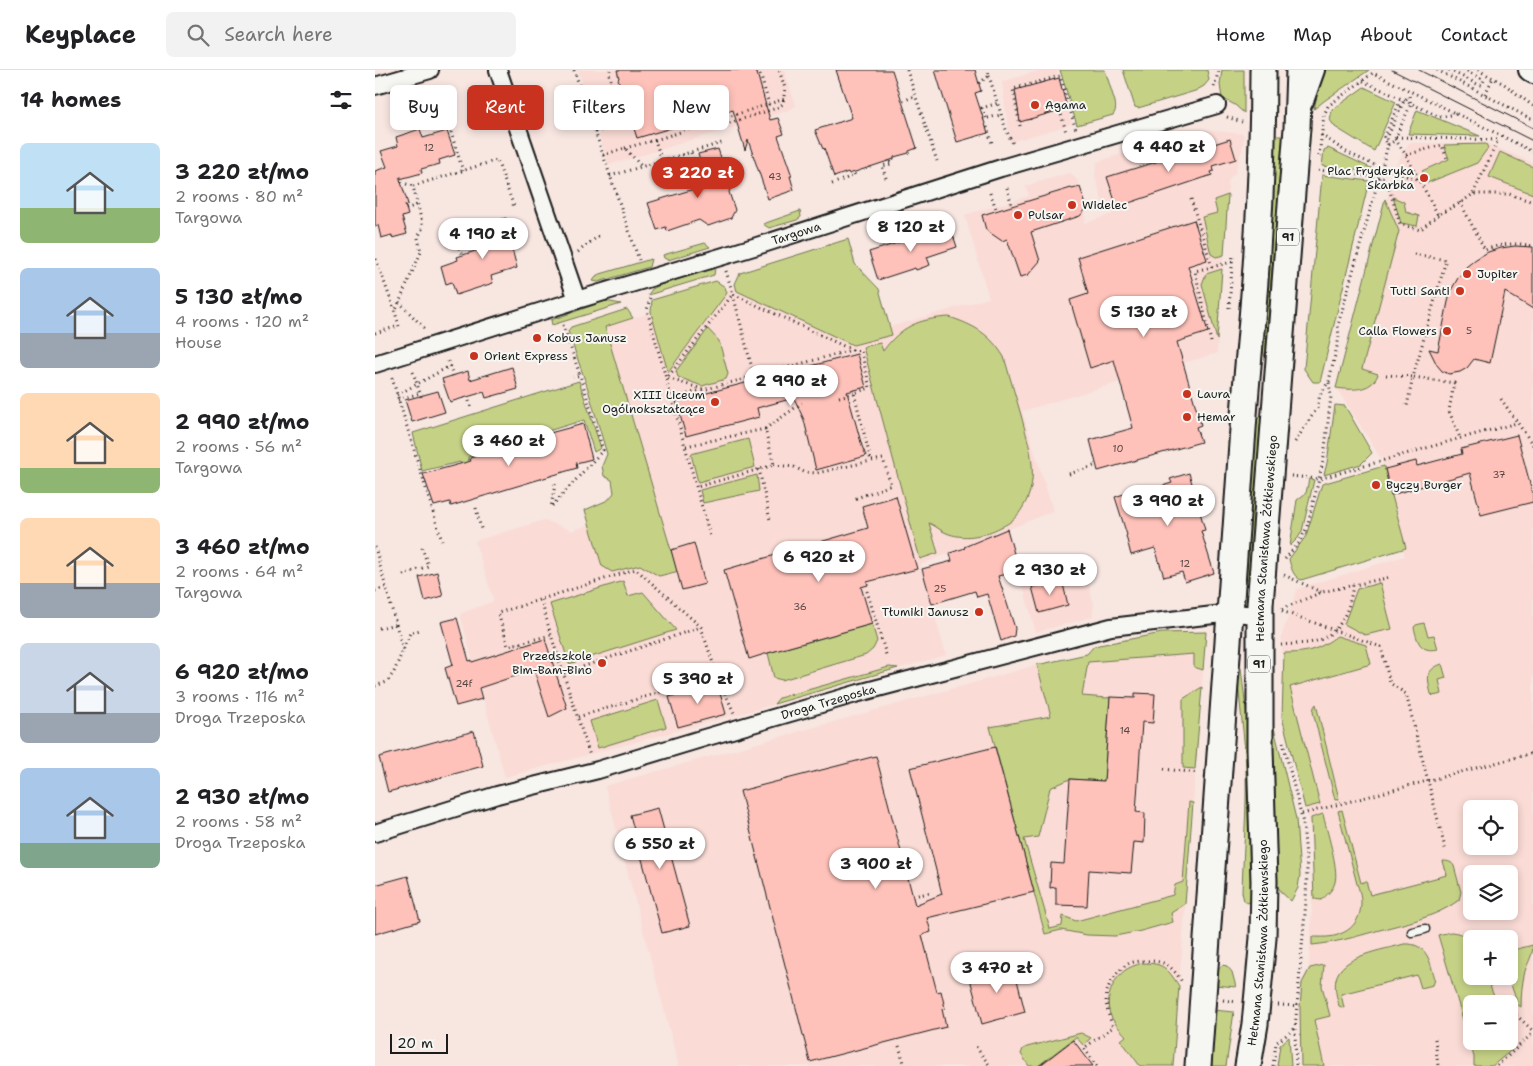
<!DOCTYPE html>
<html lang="en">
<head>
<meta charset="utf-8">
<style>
  body { margin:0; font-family:"Shantell Sans",sans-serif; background:#f2f2f2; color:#202124; height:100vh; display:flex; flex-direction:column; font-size:19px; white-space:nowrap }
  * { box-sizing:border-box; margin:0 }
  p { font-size:16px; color:#757577 }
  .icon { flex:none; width:28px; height:28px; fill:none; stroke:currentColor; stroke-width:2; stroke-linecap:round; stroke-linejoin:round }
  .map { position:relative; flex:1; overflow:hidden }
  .drawer { display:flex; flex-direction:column; background:#fff; width:375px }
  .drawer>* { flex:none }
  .hud { position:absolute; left:15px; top:15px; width:475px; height:45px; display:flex; gap:10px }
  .fabs { position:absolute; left:1088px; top:730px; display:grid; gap:10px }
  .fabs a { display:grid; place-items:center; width:55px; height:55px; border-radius:8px; background:#fff; box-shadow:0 2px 8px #0003; font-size:25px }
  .scale { position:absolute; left:15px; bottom:12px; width:58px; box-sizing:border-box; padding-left:5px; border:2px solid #1c1c1c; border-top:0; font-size:14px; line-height:18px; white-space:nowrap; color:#1c1c1c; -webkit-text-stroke:4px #f6f6f2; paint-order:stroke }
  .price { position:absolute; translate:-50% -42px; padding:0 11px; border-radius:18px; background:#fff; color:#222; font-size:16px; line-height:32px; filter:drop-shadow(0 1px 2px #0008) }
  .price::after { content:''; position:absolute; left:50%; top:30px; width:15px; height:11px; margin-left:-8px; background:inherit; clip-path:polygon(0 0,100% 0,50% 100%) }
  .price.current { background:#c8321e; color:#fff }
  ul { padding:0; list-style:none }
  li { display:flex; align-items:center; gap:15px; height:125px; padding:0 20px }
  li span { display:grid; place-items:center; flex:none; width:140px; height:100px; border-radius:8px; color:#555 }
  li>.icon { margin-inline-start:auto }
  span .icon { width:60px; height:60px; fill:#fffc; stroke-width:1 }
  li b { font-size:21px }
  h2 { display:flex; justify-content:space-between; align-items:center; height:60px; padding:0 20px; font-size:21px }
  .chip { padding:0 18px; border-radius:8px; background:#fff; box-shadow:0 2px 8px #0003; font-size:18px; line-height:45px }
  .chip.current { background:#c8321e; color:#fff }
  header { display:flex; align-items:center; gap:30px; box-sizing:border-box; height:70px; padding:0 25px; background:#fff; border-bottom:1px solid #e0e0e0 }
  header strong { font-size:24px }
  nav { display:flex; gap:28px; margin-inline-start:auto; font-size:18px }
  .search { width:350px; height:45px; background:#f2f2f2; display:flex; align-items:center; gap:12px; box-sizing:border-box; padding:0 18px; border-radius:8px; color:#757577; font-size:19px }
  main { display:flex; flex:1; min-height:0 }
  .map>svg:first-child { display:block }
  .built { fill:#fadbd5; fill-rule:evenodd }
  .green { fill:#c5d286; stroke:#707751 }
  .building { fill:#fec2ba; stroke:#1c1c1c }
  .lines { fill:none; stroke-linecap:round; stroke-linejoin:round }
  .service-casing { stroke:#1c1c1c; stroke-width:11 }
  .minor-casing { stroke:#1c1c1c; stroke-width:20 }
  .tertiary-casing { stroke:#1c1c1c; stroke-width:24 }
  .primary-casing { stroke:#1c1c1c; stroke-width:29 }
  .path { stroke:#1c1c1c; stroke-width:3; stroke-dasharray:1 4; stroke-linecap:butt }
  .service { stroke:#f6f6f2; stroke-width:8 }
  .minor { stroke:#f6f6f2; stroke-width:16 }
  .tertiary { stroke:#f6f6f2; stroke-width:20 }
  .primary { stroke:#f6f6f2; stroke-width:25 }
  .tram { stroke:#1c1c1c; stroke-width:1 }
  .poi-dot { fill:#c8321e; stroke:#f6f6f2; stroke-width:2 }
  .labels { text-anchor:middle; stroke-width:4; stroke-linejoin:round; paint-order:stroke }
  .number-label { font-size:10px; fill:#544644 }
  .shield { fill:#f6f6f2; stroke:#5d5d5c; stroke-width:1 }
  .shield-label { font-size:11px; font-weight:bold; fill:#1c1c1c }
  .poi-label { font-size:12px; fill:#1c1c1c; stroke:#f6f6f2; text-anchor:start }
  .street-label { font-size:12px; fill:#1c1c1c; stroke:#f6f6f2 }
</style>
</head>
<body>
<header>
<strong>Keyplace</strong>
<div class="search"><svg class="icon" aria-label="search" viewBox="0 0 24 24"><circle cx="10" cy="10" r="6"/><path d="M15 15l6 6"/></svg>Search here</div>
<nav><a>Home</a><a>Map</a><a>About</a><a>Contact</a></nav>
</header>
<main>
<section class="drawer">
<h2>14 homes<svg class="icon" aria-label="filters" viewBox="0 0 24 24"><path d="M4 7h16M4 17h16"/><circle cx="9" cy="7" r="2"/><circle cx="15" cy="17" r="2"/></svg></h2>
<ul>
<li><span style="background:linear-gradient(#bfe0f5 65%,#8fb573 0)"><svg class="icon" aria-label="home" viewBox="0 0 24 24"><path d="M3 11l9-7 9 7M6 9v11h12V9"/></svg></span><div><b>3 220 zł/mo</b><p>2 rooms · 80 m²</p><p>Targowa</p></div></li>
<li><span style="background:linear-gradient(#a9c7e8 65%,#9aa5b1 0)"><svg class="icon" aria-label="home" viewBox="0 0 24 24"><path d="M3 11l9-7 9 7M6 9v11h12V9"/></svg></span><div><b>5 130 zł/mo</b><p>4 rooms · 120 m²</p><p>House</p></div></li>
<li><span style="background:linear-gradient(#ffd9b3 75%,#8fb573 0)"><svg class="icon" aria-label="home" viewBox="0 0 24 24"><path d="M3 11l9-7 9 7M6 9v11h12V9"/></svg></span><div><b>2 990 zł/mo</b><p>2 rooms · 56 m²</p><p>Targowa</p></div></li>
<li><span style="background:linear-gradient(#ffd9b3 65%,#9aa5b1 0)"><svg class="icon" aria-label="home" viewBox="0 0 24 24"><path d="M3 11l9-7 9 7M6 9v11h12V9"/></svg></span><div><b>3 460 zł/mo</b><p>2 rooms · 64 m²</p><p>Targowa</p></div></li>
<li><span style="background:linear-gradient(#c9d6e8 70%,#9aa5b1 0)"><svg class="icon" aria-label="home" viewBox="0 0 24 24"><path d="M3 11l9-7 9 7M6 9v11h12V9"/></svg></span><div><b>6 920 zł/mo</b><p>3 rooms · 116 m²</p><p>Droga Trzeposka</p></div></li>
<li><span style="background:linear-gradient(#a9c7e8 75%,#7fa58c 0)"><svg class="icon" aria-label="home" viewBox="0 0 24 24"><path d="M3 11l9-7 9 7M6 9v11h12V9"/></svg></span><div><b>2 930 zł/mo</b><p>2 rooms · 58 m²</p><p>Droga Trzeposka</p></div></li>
</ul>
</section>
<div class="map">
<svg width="1158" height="996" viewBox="0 0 1158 996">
  <rect width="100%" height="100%" fill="#f8e6e1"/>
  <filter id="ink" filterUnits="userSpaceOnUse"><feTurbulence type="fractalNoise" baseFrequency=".02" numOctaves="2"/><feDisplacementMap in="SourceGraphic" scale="10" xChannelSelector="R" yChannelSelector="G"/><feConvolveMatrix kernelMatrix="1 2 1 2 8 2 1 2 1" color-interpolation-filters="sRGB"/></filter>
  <g filter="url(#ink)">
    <path class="built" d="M203,0H409L421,36L411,41L234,95Z
      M666,0H682L697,54L635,72L627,12Z
      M828,60L869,64L868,76L859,105L856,106L853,112L842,283L647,341L678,441L545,495L571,585L372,642L130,707L85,544L119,531L100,471L170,450L197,461L281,430L230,257L454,189L478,268L614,228L590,145L654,126L651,116L695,103L703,111L711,132L710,153L738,144L728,133L720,106L722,92L788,72L810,67Z
      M1034,73H1111L1158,93V996H925L924,937L926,913L934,896L938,818L935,754L910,655L909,645L907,565L922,519L1030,486L1007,390L961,317L1021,95ZM1096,739H1134V776H1096ZM1096,804H1134V841H1096ZM1096,869H1134V906H1096ZM1096,934H1134V971H1096Z
      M707,490L719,535L717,547L661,562L646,509Z
      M831,562L798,996H304L230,716L662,595L712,584L719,576L787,563Z"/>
    <path class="green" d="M685,0H730L740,32C741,37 741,41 738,45L702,55Z
      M748,0H832L834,10L829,16L820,21L763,38L760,37Z
      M847,0H869V43L860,35L847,28L845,15Z
      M950,0H994L949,31L939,39L943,21Z
      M989,17L1021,32L999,81L960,57L955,50L957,40Z
      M1042,40L1105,66L1033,64Z
      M899,66H908L890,287L886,275Z
      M1111,74L1113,78L1102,93L1052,113L1047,101L1074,89L1069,75Z
      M953,78L998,99L997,102L947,96L949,80Z
      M1125,82L1158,97V124L1114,107Z
      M947,105L994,111L945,312H938L929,299Z
      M853,125L849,185L841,187L836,184L827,147L842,143L839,130Z
      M1018,127L1029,132L1031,142L1044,146L1042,156L1026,153Z
      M1010,129L1024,161L987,299L1003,304C997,322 976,320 961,318Z
      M425,141L426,147L422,150L394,158L388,154Z
      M473,169L480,194L504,219L517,265L478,275L362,221L360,214L365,203Z
      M330,173L335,177L293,190L289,188L288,185Z
      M276,189L274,197L223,212L218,211L222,205Z
      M340,198L339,205L273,225L277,219L285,215Z
      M847,199L842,270L827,214L831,204Z
      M341,211L350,217L352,223L293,302L276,242L277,230Z
      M230,231L246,234L177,255L176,250Z
      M252,239L258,248L230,257L296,480L304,501L284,506L265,495L237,502L227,496L210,440L233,430L239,423L237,410L229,406L227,396L232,384L212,316L193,261L196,257Z
      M574,247C599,255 615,264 629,287C635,306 640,326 646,345C654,376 666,408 648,437C643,446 636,453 626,457C610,465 592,470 574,464C567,462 561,456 554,453L563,483L545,489L488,277L505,273L508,281C526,256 544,249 574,247Z
      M333,259L344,271L353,304L351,309L327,316L303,307L301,301Z
      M204,311L226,378L219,382L209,350L173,361L174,367L165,369L163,367L93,387L94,392L86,395L85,392L47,401L38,363Z
      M960,335L970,336L997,383L986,394L949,405L952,393Z
      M886,346L874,509H869L879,359L882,349Z
      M373,369L380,397L323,412L316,384Z
      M1009,396L1031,478L926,510C918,506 916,498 914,489L931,466L947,414Z
      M382,405L384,421L328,433L325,420Z
      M934,409L939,410L927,461L923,468L915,476L922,430L931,423Z
      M248,511L253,526L268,522L301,560L194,594L175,534Z
      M1005,513L1017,559L990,565L969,554L982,519Z
      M1049,553L1053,566L1059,565L1063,579C1045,583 1042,571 1039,557L1041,555Z
      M497,554L502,571L498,579L491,585L407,610L399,608L393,583Z
      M831,562L828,600L819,597V584L713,592L707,626L732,628L735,627L729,711L695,709L675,718L663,767L649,769L675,859L687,856L688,846L701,851L798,825L800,815L808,812L814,732L818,733L810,834L796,843L798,852L766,861L740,866L712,865L686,860L670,864L615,657L676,646L662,595L712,584L719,576L787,563Z
      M962,566L991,575L996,594L915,617L945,734L930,738L907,647L909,583C932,583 943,580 962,566Z
      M1067,594L1071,608L1064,610L1067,624L1058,626L1056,624C1053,610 1049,600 1067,594Z
      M514,597L523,598L399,634L404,628Z
      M862,598H866L873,657L877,830L873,833L869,831L867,822C868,782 872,742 871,702C870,667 864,633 862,598Z
      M827,617L820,699L808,698V629Z
      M283,630L291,657L223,678L215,651Z
      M941,634L964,729L960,730L938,642L939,637Z
      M898,654L921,749L925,805L923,818L916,831L906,822L901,813Z
      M967,740L986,813L991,811L995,825L1072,805L1068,791C1073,791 1077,792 1079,796L1086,822L1084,830C1060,848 1030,853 1001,861C980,867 959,873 937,875V867C946,867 957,868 965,864C987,856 990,832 982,814L963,741Z
      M948,744C951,759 964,798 960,812C958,820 952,825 946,830L939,829L936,748Z
      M1076,862C1085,863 1090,865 1096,871V906H1111L1122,934H1096V971H1134V965L1139,978L1117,996H1099V987L1063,865Z
      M1029,874C1046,873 1053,883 1057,899C1059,905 1061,909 1058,915L1046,918L1042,905L966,924L969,938L964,936C962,928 959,918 961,909C966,885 1009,880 1029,874Z
      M1158,875C1158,885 1153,892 1150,901C1147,913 1146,925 1146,937L1143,935L1133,906H1134V881Z
      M767,893C789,893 792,898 804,916L798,996H765L746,970L751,966C745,959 738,952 735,944C730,929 737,911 749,901C754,897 761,895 767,893Z
      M847,895L852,896L857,902L861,917L840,915L843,900Z
      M949,895L947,916L955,946L939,950L949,996H926L925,937L927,913L935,898Z
      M838,940L859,942L851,996H834Z
      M706,963L716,968L708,975L701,967L663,996H654L646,984L648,979L652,977Z
      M914,967L916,996H902L905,975Z"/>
    <path class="building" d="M242,0H380L381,3H382L395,50L403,48L409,64L403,66L417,106H415L419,120L393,129L373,70L370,80L358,40L262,68L243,9L244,8Z
      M461,0H517L542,78L534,81V83L519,87V89L474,104L473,102L459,107L449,78L448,79L440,60L477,48Z
      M560,0H600L606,21L600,23L613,63L582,72Z
      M684,8L692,38L645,52L640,20Z
      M45,59L48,68L72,61L80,85L64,90L65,94L46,99L47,103L25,109L33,134L30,135L33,145L27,147L32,164L17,168V165L6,168L3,155L0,156V101L12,97L6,81L23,76L21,67Z
      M855,69L861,89L838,96L839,101L836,102L837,105L742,137L732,107Z
      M343,79L356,117L354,122L360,140L356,148L333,156L324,150L292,161L291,157L282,160L273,133L332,115L323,84Z
      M705,117L712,138L705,146L656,162L665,191L653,205L645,207L632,169L627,171L611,160L607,145L696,118L697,119Z
      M131,148L138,175H136L142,198L116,206L118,213L81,225L77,212L71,214L66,196L83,190L82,187L106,179L101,162L114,158L113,153Z
      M819,150L832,190L813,196L833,262L802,272L826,355L821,357L826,372L723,401L715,370L758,358L739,290L715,298L695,230L713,224L703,187Z
      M575,156L582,177L552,187L555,195L541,200L540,198L503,210L494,182Z
      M1140,176L1158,177V239L1130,222L1115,293L1099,289L1092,298L1085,302L1074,304L1067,301L1062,295L1054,279L1063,281L1075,222L1083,208L1091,197L1101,189L1113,182L1126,178Z
      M482,284L491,317L472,322L487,376L491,386L441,400L429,350L419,328L382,338L384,347L311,366L301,331Z
      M137,297L143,319L111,328L109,322L75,332L67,309L93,301L95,310Z
      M63,321L70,342L37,352L30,330Z
      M208,354L217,389L201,393L202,398L76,436L75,432L59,436L48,404L96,391L95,388L176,366L175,363Z
      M1142,365L1158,425V432L1106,445L1095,403L1016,425L1010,399L1041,391L1042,396L1087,384L1086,379Z
      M814,403L830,460L826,461L839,503L810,512L807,502L789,507L780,478L756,485L751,466L752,465L740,427L763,419L764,423L797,413L795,409Z
      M521,426L542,499L492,512L493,515L486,517L497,554L393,583L374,589L349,500L493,458L487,436Z
      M632,459L644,501L623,506L640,558L639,566L626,571L612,524L602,527L600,521L557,534L547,499L577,491L575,483L590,478L589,477Z
      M319,473L330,514L307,520L296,480Z
      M62,502L68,526L50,531L44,507Z
      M687,510L693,535L664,543L657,517Z
      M82,548L94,591L97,590V592L170,569L192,638L174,647L159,600L104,618L107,629L81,636L70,598L78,595L66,552Z
      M342,613L351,644L303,657L294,627Z
      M760,623L780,624L778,653L767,652L764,698L761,742L770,743L769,773L759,772L756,803L714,800L712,836L681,835V817L675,818L676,793L689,794L695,709L729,711L735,627L760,628Z
      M99,661L108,696L13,722L4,687Z
      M620,677L659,822L552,848L556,862L547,865L562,922L566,921L570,938L567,939L571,957L435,992L365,721L501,686L540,835L567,824L535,698Z
      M283,738L315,856L287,863L255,745Z
      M33,806L45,851L0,864V815Z
      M638,894L650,942L607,954L594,905Z
      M698,970L718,996H664Z"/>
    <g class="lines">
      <g class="service-casing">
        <path id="service" d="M1037,862L1050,859"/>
      </g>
      <g class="minor-casing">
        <g id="minor">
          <path d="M123,0L202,230"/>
          <path d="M0,16L55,0"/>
          <path id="s1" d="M0,294L202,230L382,176L626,98L842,35"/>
          <path id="s2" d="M0,763L122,725L223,700L329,668L484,623L736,557L856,543L885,545"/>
        </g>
      </g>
      <g class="tertiary-casing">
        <path id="tertiary" d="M1154,0L1158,3
          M928,31L939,0"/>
      </g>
      <g class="primary-casing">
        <g id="primary">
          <path d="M823,996C839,779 855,562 869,345C873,290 879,236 882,180C886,120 888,60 888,0"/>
          <path id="s3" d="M873,996L880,954L888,868L889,811L885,678V535L922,58L924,0"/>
        </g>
      </g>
      <path class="path" d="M199,0L264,190
        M384,0L394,34L409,29
        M532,0L562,91
        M1062,0L1158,50
        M1074,0L1102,14L1107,15L1109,10L1090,0
        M1103,0L1129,14L1158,36
        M614,6L631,60L639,76
        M988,11L1065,47L1081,44
        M604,13L614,6L613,0
        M839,17L844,0
        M64,24L88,101
        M207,24L237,13L234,4L235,0
        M1110,24L1118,8
        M528,31L540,26
        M103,40L116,35
        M685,40L691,62
        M852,47L867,52
        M611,48L607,38L623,33
        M608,49L626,45
        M655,49L656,53
        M345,56L402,38L408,34L410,18L404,0
        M645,56L638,19L685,6L701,60
        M612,57L617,73
        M220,62L250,53L237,13
        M946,65L973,83L1006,98L1044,110
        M1021,67L1123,70L1098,124
        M1020,69L1031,85L1063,145L1087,132L1098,124H1134L1158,132
        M280,70L394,34
        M1011,72L1009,67L1026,29H1028
        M1013,75L1019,71L1028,51L1036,34L1034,26
        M250,78L280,70L287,91
        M316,83L326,118
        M228,85L250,78L267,97
        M1031,85L1067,75L1072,89
        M944,86L949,45L953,36L998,3L1125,65L1158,82
        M943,100L1011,108L1025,154L1045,160L1063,145
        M235,106L350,72
        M25,107L28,113L38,116
        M511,108L507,96L517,94L515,91
        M457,114L480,105L479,103
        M632,118L637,136
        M615,123L622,141
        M816,129L837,197
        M1085,132L1110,180C1125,174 1142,172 1158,176
        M31,139L42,135
        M78,159L87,186
        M141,168H148
        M203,182L226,164
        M1039,184L1071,190L1038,307L1079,313L1074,341L1085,368
        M1,189L20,242L46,182L43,168L47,159V153L38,116L122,90L139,137
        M351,201L358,224L380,310
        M275,228L272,240L335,466
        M24,232L51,260
        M854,238L858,184
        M188,255L205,305L198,307
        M0,263L24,256L20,242
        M836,272L820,201L857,192
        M477,280L486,281L495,318L479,323L496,391L508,389L516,415L479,429
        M73,291L79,308
        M38,302L47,329
        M1011,305L1038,307L1032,336
        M17,308L67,471
        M22,325L75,296
        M464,327L479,323
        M298,328L477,280L358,224L292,308L330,320
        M1126,329L1158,375
        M23,330L45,323
        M94,331L96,338
        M390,359L427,333
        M920,372L942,338L945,325L954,311L964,268L963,255L1004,108L1013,75L1012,68L1029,31L1034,26
        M311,376L390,359L399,395L322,417
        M399,395L419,397L429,402L442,403L496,391
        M384,399L395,450
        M694,404L722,395
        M916,406L944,409L1079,370L1142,353
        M180,414L176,437L228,380L205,305
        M101,438L106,459
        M0,477L28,580
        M910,489L924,473L932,457L944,409L949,387L956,326L954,312
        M28,505L53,496L47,477
        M909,505L946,522
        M0,521L11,517
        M492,521L512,588
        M166,530L176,565
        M907,539L947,522L1016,507
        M907,541L1006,577L1015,613L1031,624L1071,782
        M4,558L21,554
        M906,575C915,574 924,574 933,573C964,568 974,543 978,515
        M189,603L326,557
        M342,605L359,643
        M0,616L12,612L19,602L35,563L45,560
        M203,647L342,605L326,557L261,499L123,543L133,576L176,565L215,686
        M908,672L928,753L932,798L931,831L920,959L921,996
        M789,699L823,703
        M927,744L1158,683
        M538,826L554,823
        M848,930L862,932
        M903,935L922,936
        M1134,938L1158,961
        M1060,969L1063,996
        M524,976L530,996
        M601,977L615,996
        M722,996L709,978L738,957C734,946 729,934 732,922C734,912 744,899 753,894C760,890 780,890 788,893C796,896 803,905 807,912
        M898,996L901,973L919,959
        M1122,996L1158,963"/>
      <use href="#service" class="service"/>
      <use href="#minor" class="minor"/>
      <use href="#tertiary" class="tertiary"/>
      <use href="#primary" class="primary"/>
      <path class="tram" d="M1017,0L1158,71
        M1044,0L1158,58"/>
    </g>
  </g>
  <g class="poi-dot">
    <circle cx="660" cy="35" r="5"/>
    <circle cx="1049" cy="108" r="5"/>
    <circle cx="697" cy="135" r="5"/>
    <circle cx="643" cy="145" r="5"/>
    <circle cx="1092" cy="204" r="5"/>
    <circle cx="1085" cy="221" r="5"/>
    <circle cx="1072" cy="261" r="5"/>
    <circle cx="162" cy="268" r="5"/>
    <circle cx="99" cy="286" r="5"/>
    <circle cx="812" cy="324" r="5"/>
    <circle cx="340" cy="332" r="5"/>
    <circle cx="812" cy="347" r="5"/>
    <circle cx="1001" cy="415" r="5"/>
    <circle cx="604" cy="542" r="5"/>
    <circle cx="227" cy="593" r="5"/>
  </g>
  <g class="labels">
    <g class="number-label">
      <text x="54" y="81">12</text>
      <text x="400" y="110">43</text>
      <text x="1094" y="264">5</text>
      <text x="743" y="382">10</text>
      <text x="1124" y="408">37</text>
      <text x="810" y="497">12</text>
      <text x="565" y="522">25</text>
      <text x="425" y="540">36</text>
      <text x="89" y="617">24f</text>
      <text x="750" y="664">14</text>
    </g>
    <g class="shield">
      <rect x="902" y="158.5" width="22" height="17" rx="4"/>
      <rect x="873" y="585.5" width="22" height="17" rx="4"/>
    </g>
    <g class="shield-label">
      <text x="913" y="171">91</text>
      <text x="884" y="598">91</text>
    </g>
    <g class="poi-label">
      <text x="670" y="39">Agama</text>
      <text x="1039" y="105" text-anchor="end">Plac Fryderyka<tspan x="1039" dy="14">Skarbka</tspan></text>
      <text x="707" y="139">Widelec</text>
      <text x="653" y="149">Pulsar</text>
      <text x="1102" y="208">Jupiter</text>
      <text x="1075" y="225" text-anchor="end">Tutti Santi</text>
      <text x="1062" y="265" text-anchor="end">Calla Flowers</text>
      <text x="172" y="272">Kobus Janusz</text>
      <text x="109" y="290">Orient Express</text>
      <text x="822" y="328">Laura</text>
      <text x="330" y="329" text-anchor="end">XIII Liceum<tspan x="330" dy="14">Ogólnokształcące</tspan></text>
      <text x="822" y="351">Hemar</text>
      <text x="1011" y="419">Byczy Burger</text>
      <text x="594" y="546" text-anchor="end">Tłumiki Janusz</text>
      <text x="217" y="590" text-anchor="end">Przedszkole<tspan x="217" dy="14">Bim-Bam-Bino</tspan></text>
    </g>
    <g class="street-label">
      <text dy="4" stroke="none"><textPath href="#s1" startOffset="441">Targowa</textPath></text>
      <text dy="4" stroke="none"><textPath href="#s3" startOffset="529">Hetmana Stanisława Żółkiewskiego</textPath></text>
      <text dy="4" stroke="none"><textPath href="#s2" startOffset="472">Droga Trzeposka</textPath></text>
      <text dy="4" stroke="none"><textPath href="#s3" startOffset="124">Hetmana Stanisława Żółkiewskiego</textPath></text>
    </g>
  </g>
</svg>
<div class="fabs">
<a><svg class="icon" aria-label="locate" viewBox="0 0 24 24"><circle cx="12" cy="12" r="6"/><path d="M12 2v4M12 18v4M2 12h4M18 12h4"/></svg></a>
<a><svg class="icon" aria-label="layers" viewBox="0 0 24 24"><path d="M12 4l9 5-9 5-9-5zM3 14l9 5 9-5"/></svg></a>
<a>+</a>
<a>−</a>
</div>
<div class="scale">20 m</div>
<b class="price" style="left:794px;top:103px">4 440 zł</b>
<b class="price current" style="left:323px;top:129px">3 220 zł</b>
<b class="price" style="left:536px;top:183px">8 120 zł</b>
<b class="price" style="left:108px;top:190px">4 190 zł</b>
<b class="price" style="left:769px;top:268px">5 130 zł</b>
<b class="price" style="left:416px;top:337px">2 990 zł</b>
<b class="price" style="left:134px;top:397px">3 460 zł</b>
<b class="price" style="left:793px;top:457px">3 990 zł</b>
<b class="price" style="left:444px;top:513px">6 920 zł</b>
<b class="price" style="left:675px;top:526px">2 930 zł</b>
<b class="price" style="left:323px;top:635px">5 390 zł</b>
<b class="price" style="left:285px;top:800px">6 550 zł</b>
<b class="price" style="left:501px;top:820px">3 900 zł</b>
<b class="price" style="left:622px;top:924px">3 470 zł</b>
<div class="hud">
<a class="chip">Buy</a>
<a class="chip current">Rent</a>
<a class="chip">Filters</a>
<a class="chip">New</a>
</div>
</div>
</main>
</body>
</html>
